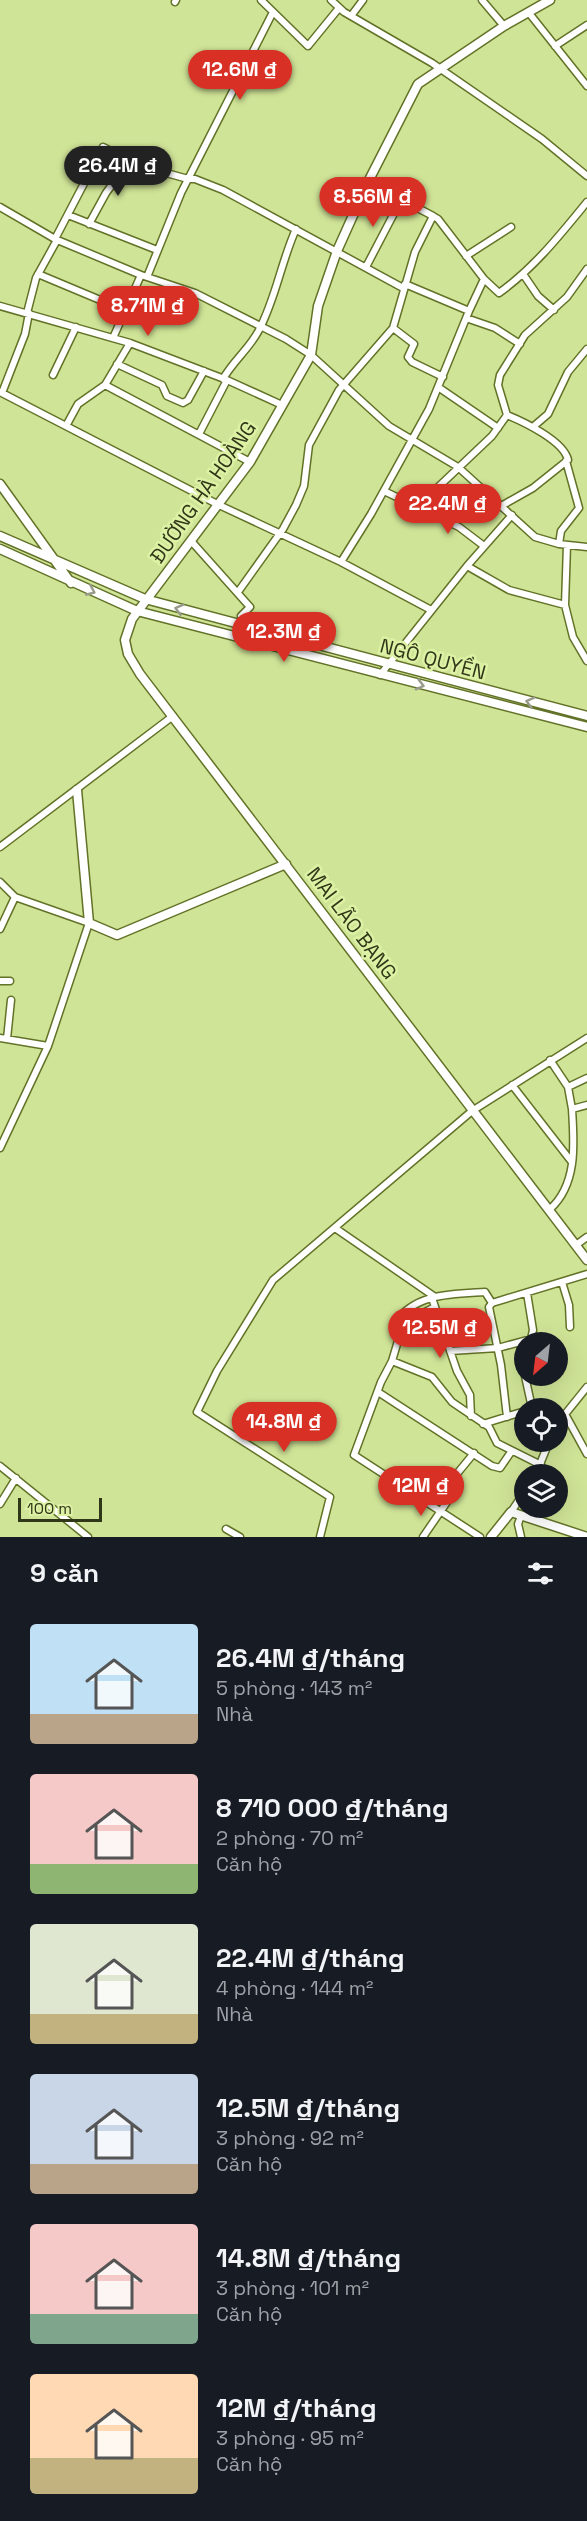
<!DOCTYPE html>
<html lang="vi">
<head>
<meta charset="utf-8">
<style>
  body { margin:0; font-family:"Space Grotesk",sans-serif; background:#20242c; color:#f1f3f6; height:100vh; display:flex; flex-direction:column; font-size:22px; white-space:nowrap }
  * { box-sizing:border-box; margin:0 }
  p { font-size:20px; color:#9ea1a6 }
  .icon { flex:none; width:33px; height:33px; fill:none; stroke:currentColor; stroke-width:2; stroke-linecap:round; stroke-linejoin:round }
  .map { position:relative; height:1537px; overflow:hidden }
  .drawer { display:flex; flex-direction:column; background:#171b24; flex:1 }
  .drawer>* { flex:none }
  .needle { width:39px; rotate:208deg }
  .fabs { position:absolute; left:514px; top:1332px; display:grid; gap:12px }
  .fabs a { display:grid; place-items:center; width:54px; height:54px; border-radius:50%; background:#171b24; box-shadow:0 6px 24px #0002; font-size:30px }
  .scale { position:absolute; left:18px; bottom:15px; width:84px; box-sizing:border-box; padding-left:6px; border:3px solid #303718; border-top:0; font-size:16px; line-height:21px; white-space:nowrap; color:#303718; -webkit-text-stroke:4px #ddf1a4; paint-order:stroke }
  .price { position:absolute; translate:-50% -51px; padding:0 14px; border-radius:21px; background:#d93025; color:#fff; font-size:20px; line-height:39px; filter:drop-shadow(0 2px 3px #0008) }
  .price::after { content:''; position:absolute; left:50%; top:36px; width:18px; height:14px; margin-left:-9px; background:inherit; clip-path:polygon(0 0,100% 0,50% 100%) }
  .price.current { background:#222; color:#fff }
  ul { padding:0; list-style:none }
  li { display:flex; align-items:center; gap:18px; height:150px; padding:0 30px }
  li span { display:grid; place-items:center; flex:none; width:168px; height:120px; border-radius:6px; color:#555 }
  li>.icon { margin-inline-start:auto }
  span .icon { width:72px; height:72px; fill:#fffc; stroke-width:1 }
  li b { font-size:26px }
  h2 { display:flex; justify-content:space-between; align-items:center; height:72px; padding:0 30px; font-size:26px }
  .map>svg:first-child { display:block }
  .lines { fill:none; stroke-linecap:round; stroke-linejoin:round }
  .street-casing { stroke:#627227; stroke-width:9 }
  .secondary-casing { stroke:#627227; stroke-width:11 }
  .street { stroke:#fff; stroke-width:6 }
  .secondary { stroke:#fff; stroke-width:8 }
  .oneway { stroke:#989b8c }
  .labels { text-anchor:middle; stroke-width:5; stroke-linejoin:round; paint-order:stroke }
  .street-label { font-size:20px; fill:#303718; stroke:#ddf1a4 }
</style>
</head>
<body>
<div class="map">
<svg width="587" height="1537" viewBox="0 0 587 1537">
  <rect width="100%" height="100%" fill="#d0e497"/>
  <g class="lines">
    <g class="street-casing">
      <path id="street" d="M261,0L308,46L339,8
        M331,0L344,12L432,63L542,139L587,176
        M482,0L504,26
        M175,2L176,0
        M529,13L587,86
        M351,16L363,0
        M555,46L587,25
        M368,182L433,216L415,252L393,328L414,344L408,357L412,362L443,377
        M0,207L55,239L141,275
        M68,215L157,250
        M433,216L438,219L484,279L469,311
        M89,224L106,193L129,161
        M55,239L103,147L141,166L188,179H195L223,190L403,288
        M466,256L511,227
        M366,267L401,200
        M38,274L124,310
        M523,274L538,296L554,310
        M147,277L181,193L273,12
        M484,279L499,293C534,268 560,235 587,202
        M0,306L130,343L227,380L282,405
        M27,313L36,278L57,240
        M466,318L495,328L520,344
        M113,338L141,275L195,293L286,339L311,355L389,426L458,467L535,537L559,544L587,547
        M130,343L105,385L250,462
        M117,364L162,385L167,396L183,403L188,400L204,371
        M53,375L76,327
        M223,379C233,361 250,348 259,330C276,298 281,262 296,229
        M438,387L498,428
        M0,392L219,505L341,562L371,514L429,409L469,311L405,284
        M2,393L25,334L29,313
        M66,426L78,404L105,385
        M534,426L548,414L568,372L587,349
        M199,434L227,380
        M384,491L459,527L484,546
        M503,505L533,488L568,460C564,441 524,422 507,415
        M421,509L434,491L492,436L507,415L498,385L500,375L525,335L567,297L587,269
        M192,542L250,607L241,616
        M559,544L561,531L579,508L566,461
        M341,562L431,610
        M467,566L509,590L565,605L567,545
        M238,592L283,529L296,505L304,486L309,445L339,390L393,328
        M565,605L573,637L587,661
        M380,675L467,566L512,515
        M0,847L173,716
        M0,882L15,897L0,929
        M0,981H10
        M0,1038L48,1046
        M7,1039L11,1000
        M550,1060L568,1087L572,1109L587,1105
        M512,1085L571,1161
        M568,1087L587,1078
        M0,1148L48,1046L89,923L15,897
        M550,1209C578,1184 574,1142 572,1109
        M335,1228L435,1297
        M576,1245L587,1237
        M562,1282L569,1305L570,1327
        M432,1298L457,1371L470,1395L471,1416
        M492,1303L489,1307L501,1365L507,1417
        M400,1334L417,1316L435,1307
        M521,1343L525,1373
        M450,1351L498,1348L531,1339L533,1330L527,1293
        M392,1361L432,1377L452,1402L489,1427L497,1443L541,1465
        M525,1376L532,1408
        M378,1392L492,1466L500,1468L511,1452
        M565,1414L587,1454
        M558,1423L587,1387
        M483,1424L525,1411
        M0,1466L88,1537
        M536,1474L549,1442
        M0,1504L16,1478
        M511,1512L525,1491
        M226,1529L240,1537
        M320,1537L330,1497L197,1412L217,1371L273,1280L472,1111L587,1038
        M423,1537L449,1499L451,1481L474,1453
        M480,1537L354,1455L381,1382L392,1361L400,1334L395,1323C415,1293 452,1294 485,1292L492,1303L587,1274
        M521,1537L518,1524L521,1516"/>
    </g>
    <g class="secondary-casing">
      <path id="secondary" d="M550,0L504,26L418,84L368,182L337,251L318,306L311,355L250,462L132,619L125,640L128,654L140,674L587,1260
        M0,484L71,583
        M0,536L145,599L587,716
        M0,549L137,611L587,727
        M77,790L89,923L117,935L286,864
        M491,1537L511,1512L587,1537"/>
    </g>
    <use href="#street" class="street"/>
    <use href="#secondary" class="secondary"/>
  </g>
  <defs><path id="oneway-chevron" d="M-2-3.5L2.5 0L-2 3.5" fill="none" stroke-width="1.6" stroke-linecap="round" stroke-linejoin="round" transform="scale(1.5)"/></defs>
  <g class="oneway">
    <use href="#oneway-chevron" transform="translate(91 591) rotate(23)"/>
    <use href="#oneway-chevron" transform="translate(179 609) rotate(-165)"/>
    <use href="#oneway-chevron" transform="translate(420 685) rotate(14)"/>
    <use href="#oneway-chevron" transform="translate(530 702) rotate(-165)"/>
  </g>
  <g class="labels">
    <g class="street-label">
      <text transform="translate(203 492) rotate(-55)" y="7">ĐƯỜNG HÀ HOÀNG</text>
      <text transform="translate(433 659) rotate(15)" y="7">NGÔ QUYỀN</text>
      <text transform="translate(352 923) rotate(53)" y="7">MAI LÃO BẠNG</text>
    </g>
  </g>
</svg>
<div class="fabs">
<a><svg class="needle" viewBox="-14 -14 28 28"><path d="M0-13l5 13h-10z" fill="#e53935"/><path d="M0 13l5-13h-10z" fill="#9ea1a6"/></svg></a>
<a><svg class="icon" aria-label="locate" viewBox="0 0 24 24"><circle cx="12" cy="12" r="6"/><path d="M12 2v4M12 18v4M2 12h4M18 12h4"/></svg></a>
<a><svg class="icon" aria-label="layers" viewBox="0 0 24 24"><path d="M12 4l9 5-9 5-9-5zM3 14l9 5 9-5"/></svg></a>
</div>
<div class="scale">100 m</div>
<b class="price" style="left:240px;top:101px">12.6M ₫</b>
<b class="price current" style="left:118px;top:197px">26.4M ₫</b>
<b class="price" style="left:373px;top:228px">8.56M ₫</b>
<b class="price" style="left:148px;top:337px">8.71M ₫</b>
<b class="price" style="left:448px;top:535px">22.4M ₫</b>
<b class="price" style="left:284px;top:663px">12.3M ₫</b>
<b class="price" style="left:440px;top:1359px">12.5M ₫</b>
<b class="price" style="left:284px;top:1453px">14.8M ₫</b>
<b class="price" style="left:421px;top:1517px">12M ₫</b>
</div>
<section class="drawer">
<h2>9 căn<svg class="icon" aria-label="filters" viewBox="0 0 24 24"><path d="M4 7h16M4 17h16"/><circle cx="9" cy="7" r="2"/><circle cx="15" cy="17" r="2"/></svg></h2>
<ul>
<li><span style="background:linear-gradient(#bfe0f5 75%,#b9a48a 0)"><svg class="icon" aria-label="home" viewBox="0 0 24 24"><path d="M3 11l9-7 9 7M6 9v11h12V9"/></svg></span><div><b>26.4M ₫/tháng</b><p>5 phòng · 143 m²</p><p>Nhà</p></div></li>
<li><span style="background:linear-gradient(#f6c9c9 75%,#8fb573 0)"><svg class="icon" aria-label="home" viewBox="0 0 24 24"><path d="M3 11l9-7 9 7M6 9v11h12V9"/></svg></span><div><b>8 710 000 ₫/tháng</b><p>2 phòng · 70 m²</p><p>Căn hộ</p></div></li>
<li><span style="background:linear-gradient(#dfe7d0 75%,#c2b280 0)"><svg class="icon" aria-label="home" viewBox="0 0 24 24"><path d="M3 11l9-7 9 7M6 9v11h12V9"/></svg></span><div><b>22.4M ₫/tháng</b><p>4 phòng · 144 m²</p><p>Nhà</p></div></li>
<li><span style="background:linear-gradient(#c9d6e8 75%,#b9a48a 0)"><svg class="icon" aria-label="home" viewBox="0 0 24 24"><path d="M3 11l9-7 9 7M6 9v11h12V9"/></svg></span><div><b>12.5M ₫/tháng</b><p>3 phòng · 92 m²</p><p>Căn hộ</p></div></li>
<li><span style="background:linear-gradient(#f6c9c9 75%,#7fa58c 0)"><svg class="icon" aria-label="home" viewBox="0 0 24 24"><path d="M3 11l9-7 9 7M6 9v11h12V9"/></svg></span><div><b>14.8M ₫/tháng</b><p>3 phòng · 101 m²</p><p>Căn hộ</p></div></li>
<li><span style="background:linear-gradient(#ffd9b3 70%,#c2b280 0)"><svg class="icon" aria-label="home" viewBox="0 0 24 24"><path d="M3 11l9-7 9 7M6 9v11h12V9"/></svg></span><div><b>12M ₫/tháng</b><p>3 phòng · 95 m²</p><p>Căn hộ</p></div></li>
</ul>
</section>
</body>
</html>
